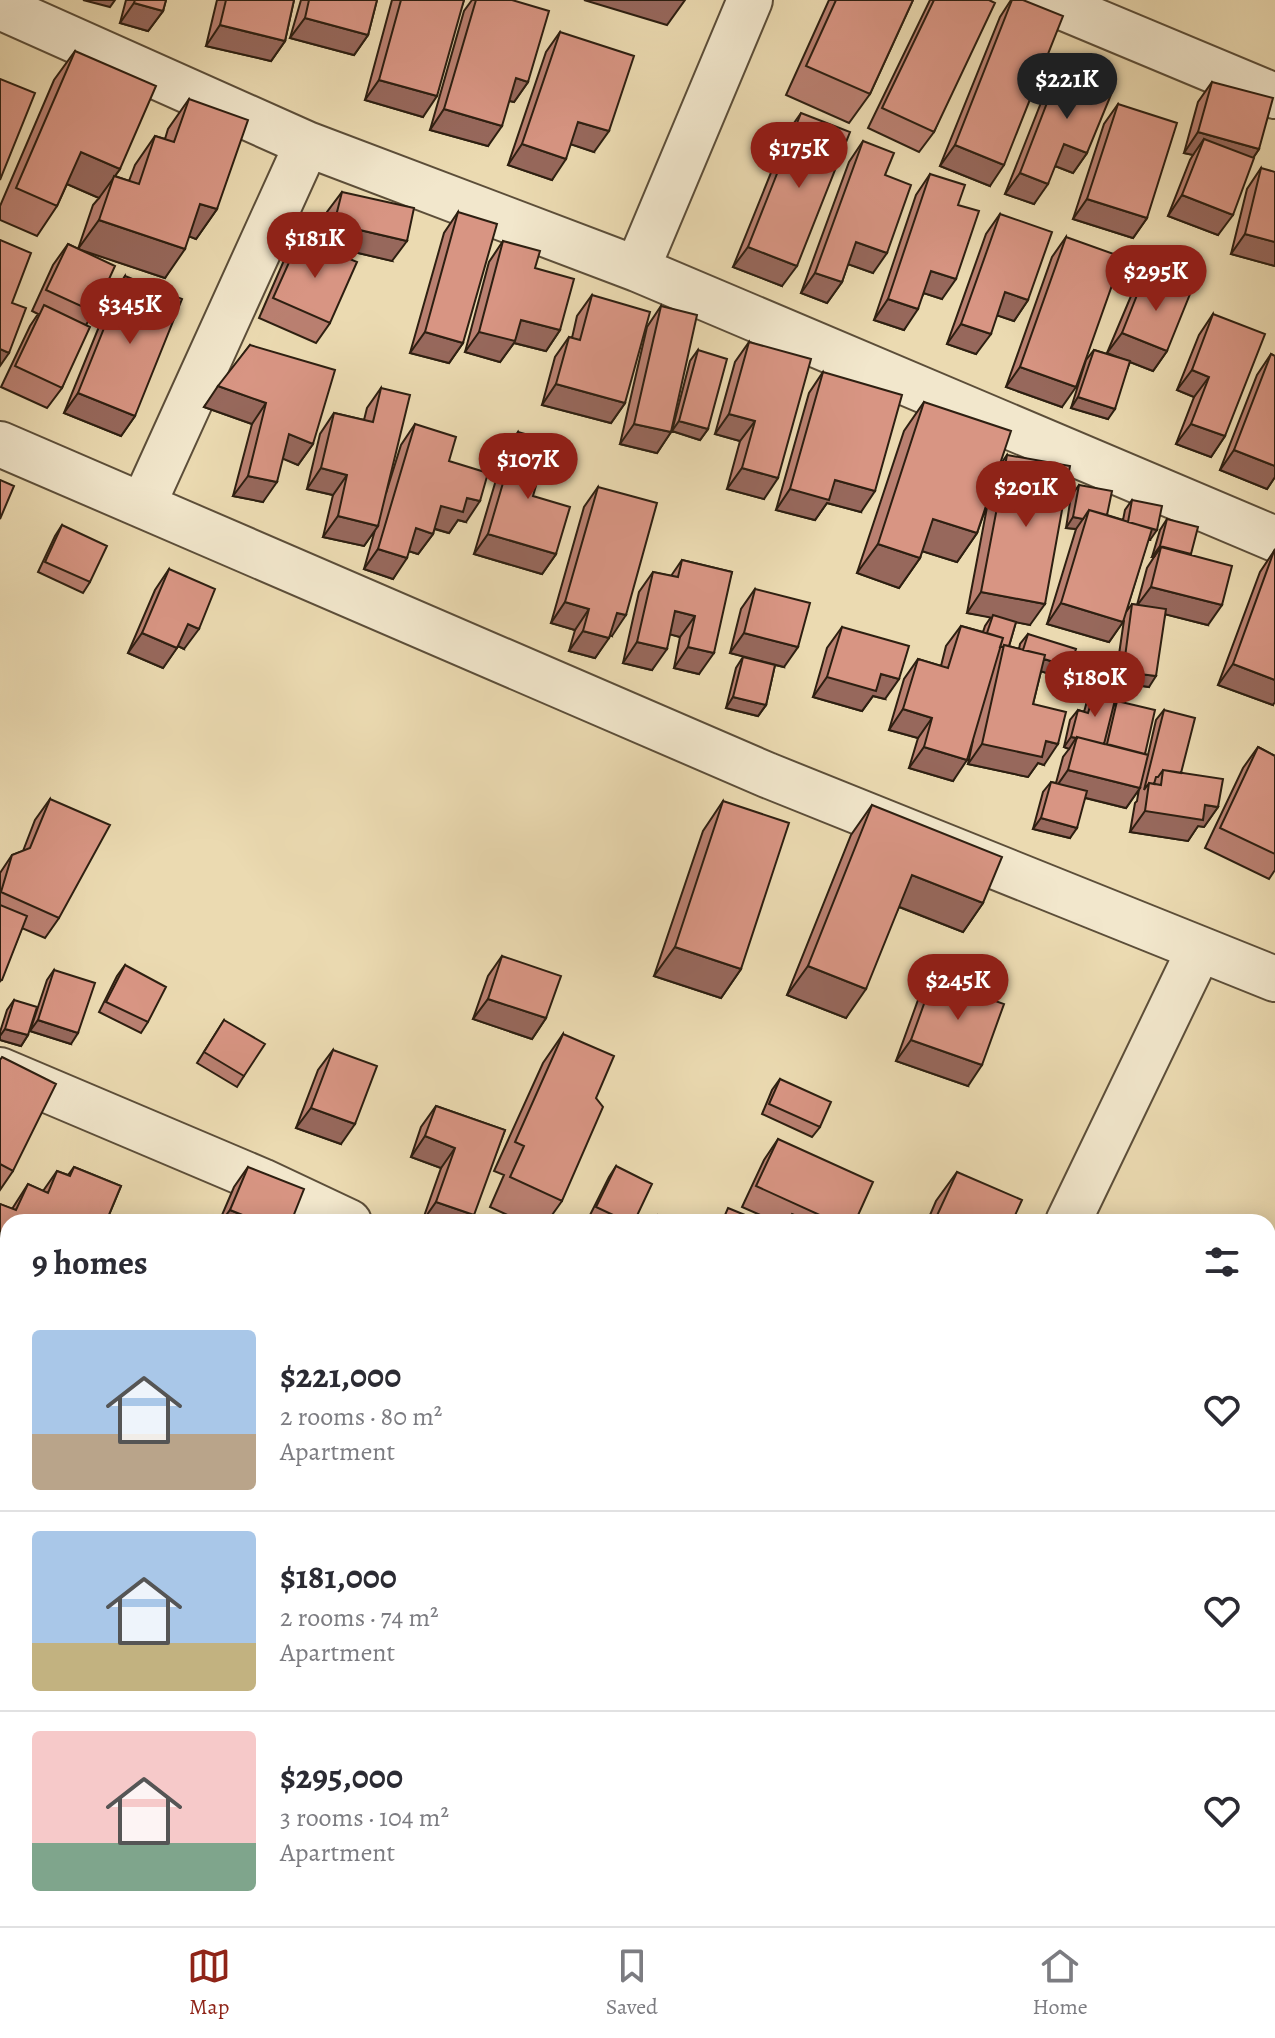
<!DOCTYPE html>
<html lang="en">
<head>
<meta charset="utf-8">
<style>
  body { margin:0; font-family:Alegreya,serif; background:#f7f7f7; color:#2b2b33; height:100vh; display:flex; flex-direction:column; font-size:30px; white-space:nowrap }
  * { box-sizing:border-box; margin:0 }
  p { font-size:26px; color:#7c7c81 }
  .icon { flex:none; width:44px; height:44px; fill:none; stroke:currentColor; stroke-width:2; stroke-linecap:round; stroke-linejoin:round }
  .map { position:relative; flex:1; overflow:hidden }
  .panel { position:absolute; left:0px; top:1214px; width:1276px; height:712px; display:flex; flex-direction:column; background:#fff; border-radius:24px 24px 0 0; box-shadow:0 4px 20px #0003 }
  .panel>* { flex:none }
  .price { position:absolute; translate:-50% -68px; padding:0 18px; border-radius:28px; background:#8f2418; color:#fff; font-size:26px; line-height:52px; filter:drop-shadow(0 2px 4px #0008) }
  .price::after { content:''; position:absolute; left:50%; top:48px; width:24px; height:18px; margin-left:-12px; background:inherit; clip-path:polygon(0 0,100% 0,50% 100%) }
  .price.on { background:#222; color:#fff }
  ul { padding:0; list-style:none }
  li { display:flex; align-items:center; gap:24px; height:200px; padding:0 32px }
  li+li { border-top:2px solid #e1e1e2 }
  li span { display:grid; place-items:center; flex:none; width:224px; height:160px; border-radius:8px; color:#555 }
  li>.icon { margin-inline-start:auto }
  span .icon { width:96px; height:96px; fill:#fffc; stroke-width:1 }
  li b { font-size:34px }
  h2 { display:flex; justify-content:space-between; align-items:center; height:96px; padding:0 32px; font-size:34px }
  .tabs { display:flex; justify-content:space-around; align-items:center; height:112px; border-top:2px solid #e1e1e2; background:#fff; font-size:22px; color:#7c7c81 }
  .tabs a { display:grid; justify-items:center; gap:4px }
  .tabs .on { color:#8f2418 }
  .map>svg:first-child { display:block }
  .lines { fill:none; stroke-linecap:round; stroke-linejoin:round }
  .street-casing { stroke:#5c4e39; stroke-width:48 }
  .street { stroke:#f2e7cc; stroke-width:44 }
  .wall { fill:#ba8071; stroke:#2d1f11; stroke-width:2 }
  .shaded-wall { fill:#97685c; stroke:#2d1f11; stroke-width:2 }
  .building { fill:#d89583; stroke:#2d1f11; stroke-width:2 }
</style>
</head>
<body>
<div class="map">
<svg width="1275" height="1926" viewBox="0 0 1275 1926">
  <rect width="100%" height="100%" fill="#ebdab1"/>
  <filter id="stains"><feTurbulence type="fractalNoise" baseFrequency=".0025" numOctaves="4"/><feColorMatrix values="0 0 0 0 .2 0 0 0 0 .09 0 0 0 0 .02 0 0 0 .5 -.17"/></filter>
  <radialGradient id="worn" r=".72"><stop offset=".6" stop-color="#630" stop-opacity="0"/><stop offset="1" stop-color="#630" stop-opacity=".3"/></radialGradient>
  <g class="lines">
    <g class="street-casing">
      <path id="street" d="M1045,0L1275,96
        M0,7L307,144L637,269L1275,539
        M637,269L750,0
        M0,444L767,775L1275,979
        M143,505L307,144
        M0,1070L262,1181L349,1222
        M1068,1222L1199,950
        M0,1535L8,1539
        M1268,1616L1275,1619
        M881,1918L900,1926
        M213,1926L216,1918"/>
    </g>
    <use href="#street" class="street"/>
  </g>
  <path class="wall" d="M126,0H166L163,11L148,31L120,23Z
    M217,0H294L285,41L271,61L206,46Z
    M301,0H377L368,35L354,55L290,38Z
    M392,0H464L423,117L365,100Z
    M472,0H512L528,82L514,102L509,101L488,146L430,130L464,11Z
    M829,0H913L870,94L849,123L786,95Z
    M930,0H989L934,132L919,152L868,128Z
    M1011,0H1023L990,186L940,166L1000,17Z
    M560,32L594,152L571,144L552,180L508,165L546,52Z
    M75,51L120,169L115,176L129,181L135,165L155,136L165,139L168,129L189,99L217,209L196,239L189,236L165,278L79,249L94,312L86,325L62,388L47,408L1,387L30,326L38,314L32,311L53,265L68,244L78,249L93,205L99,198L67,184L57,206L37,236L0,220V206L54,80Z
    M1062,64L1087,153L1073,173L1055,166L1034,204L1005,194L1048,85Z
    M1212,82L1259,149L1253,158L1218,235L1168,216L1190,160L1193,155L1184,153L1198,102Z
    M1118,104L1147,218L1133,238L1073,219L1104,124Z
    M801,113L782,286L733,267L787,133Z
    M863,141L885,175L873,273L848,264L842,282L827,303L801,293L849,162Z
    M1261,168L1275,266L1231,254L1247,189Z
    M930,174L958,205L942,299L924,293L904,330L874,320L916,195Z
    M342,192L392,261L320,244L327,212Z
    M458,212L463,343L449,363L410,353L444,233Z
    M1000,214L1028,300L1014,321L997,315L976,354L947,344L986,234Z
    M1066,237L1062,407L1006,387L1052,257Z
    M300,238L330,323L316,343L259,318L285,258Z
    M503,241L535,268L560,330L546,351L514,343L500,362L465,352L489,262Z
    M1145,275L1167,351L1153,371L1130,362L1108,419L1071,408L1086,360L1094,350L1119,358L1107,353L1131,296Z
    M125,276L135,416L121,436L64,413L111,297Z
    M592,295L625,403L611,423L542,405L555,357L569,337L572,338L577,316Z
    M661,306L671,432L657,453L620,444L647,327Z
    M1213,314L1225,436L1211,457L1176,444L1194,397L1177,390L1199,335Z
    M749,342L764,499L727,489L740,441L715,434L735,362Z
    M250,345L313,444L298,465L283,458L263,502L233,496L252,424L204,407Z
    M698,350L708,429L700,440L672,431L690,361Z
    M1271,354L1275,356V477L1267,489L1220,470L1257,375Z
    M823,372L861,512L827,503L815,520L776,510L809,393Z
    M381,388L386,493L401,445L415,424L449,461L466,522L458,520L449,533L434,529L433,534L418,554L409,551L393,579L364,569L375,530L364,546L323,537L333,495L307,489L320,434L334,413L364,420L367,408Z
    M924,402L1000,465L1007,455L1030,625L1016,622L1009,646L1019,649L1020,644L1028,634L1070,667L1062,678L1041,671L1033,704L1044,765L1038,763L1028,777L968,764L973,740L953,781L909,768L918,738L889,730L904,679L918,659L941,666L946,646L961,626L983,632L985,626L991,617L967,613L988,502L977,533L957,562L922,551L920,558L899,588L857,573L904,431Z
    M518,432L533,496L556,554L542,574L474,554L504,453Z
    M1079,485L1107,515L1123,520L1125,510L1132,500L1150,540H1148L1126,612L1132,604L1137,605L1147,568L1154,557H1152L1160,530L1167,519L1191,554L1208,625L1165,614L1149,687L1115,682L1124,620L1109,642L1047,624L1076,529L1066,528L1071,496Z
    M598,487L612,636L610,635L595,658L569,651L575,630L551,623L584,507Z
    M62,525L90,582L83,593L38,572L55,536Z
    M1274,551L1273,705L1218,685L1260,572Z
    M682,560L732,572L699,674L674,668L680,637L670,634L652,670L623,663L639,592L653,572L671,576Z
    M169,569L184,649L178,646L163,668L128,653L155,590Z
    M755,589L784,667L775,665L766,705L758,716L726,708L736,668L743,657L768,663L730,653L741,609Z
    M842,627L885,699L873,696L862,711L813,697L827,648Z
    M1095,690L1113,707L1117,701L1145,754L1148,755L1156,720L1164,710L1181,773L1218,807L1204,827L1198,826L1188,841L1130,832L1135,803L1137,801L1139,789L1126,808L1085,798L1070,838L1033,829L1043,792L1051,782L1056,783L1063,757L1069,749L1064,747L1070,720L1078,710L1084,712L1087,701Z
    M1258,747L1275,756V870L1269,879L1205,848L1243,768Z
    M50,799L59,918L45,938L22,928L0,982V873L12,855L23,851L35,820Z
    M723,801L741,969L721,998L654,976L703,831Z
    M872,805L983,903L963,932L899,907L846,1018L787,995L851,835Z
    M502,956L546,1018L532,1039L473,1019L488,976Z
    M125,965L148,1022L141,1033L99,1012L117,976Z
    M54,970L71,1044L30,1031L47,980Z
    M933,979L968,1086L896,1061L918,1000Z
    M14,1000L28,1035L21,1046L0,1040V1032L7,1010Z
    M224,1020L244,1076L237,1087L197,1063Z
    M563,1034L562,1201L547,1222H523L490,1207L504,1175L494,1171L543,1063Z
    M333,1050L341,1144L296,1128L318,1070Z
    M0,1059L13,1171L0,1190Z
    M780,1079L820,1127L812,1137L762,1114L772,1090Z
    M436,1106L505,1130L469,1222H422L441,1168L411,1157L421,1127Z
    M778,1139L855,1222H776L742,1207L764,1160Z
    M616,1166L634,1222H599L589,1217L609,1177Z
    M74,1167L121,1186L106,1222H8V1446L0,1457V1268L3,1264L0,1263V1204L12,1209L28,1184L43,1191L57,1171L68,1175Z
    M248,1167L291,1222H219L234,1187Z
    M957,1172L1012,1222H927L936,1201Z
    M1275,1443V1551L1268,1548V1460Z
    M0,1539L8,1543V1735L0,1732Z
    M333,1918H413L414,1926H330Z
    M500,1918H606L603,1926H498Z
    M1076,1918H1123L1118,1926H1092Z
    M1199,1918H1268L1269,1923L1266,1926H1217Z"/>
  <path class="shaded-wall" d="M83,0H115L110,7Z
    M584,0H685L667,25Z
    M134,3L163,11L148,31L120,23Z
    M305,18L368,35L354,55L290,38Z
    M220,25L285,41L271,61L206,46Z
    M516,78L528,82L514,102L502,99Z
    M379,80L437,96L423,117L365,100Z
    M444,109L502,126L488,146L430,130Z
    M578,122L609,131L594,152L564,142Z
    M1198,132L1259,149L1245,170L1204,139L1193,155L1184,153Z
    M522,144L566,159L552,180L508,165Z
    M1064,144L1087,153L1073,173L1050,164Z
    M955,145L1004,165L990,186L940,166Z
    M81,152L120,169L99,198L60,181Z
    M1020,173L1048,184L1034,204L1005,194Z
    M1182,195L1233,215L1218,235L1168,216Z
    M1087,199L1147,218L1133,238L1073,219Z
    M200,204L217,209L196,239L180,233Z
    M99,220L185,249L165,278L78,249Z
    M334,224L407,241L392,261L320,244Z
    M1245,234L1275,242V266L1231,254Z
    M856,242L887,253L873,273L842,262Z
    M748,247L797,266L782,286L733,267Z
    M931,271L956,279L942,299L917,291Z
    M815,273L842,282L827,303L801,293Z
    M1005,292L1028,300L1014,321L990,313Z
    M888,299L918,309L904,330L874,320Z
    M521,320L560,330L546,351L514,343L500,362L465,352L479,332Z
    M961,324L991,334L976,354L947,344Z
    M425,332L463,343L449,363L410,353Z
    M1122,333L1167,351L1153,371L1107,353Z
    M0,349L9,353L0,366Z
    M1020,367L1076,387L1062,407L1006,387Z
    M1192,370L1209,377L1194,397L1177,390Z
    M556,384L625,403L611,423L542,405Z
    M218,386L266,403L252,424L204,407Z
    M78,393L135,416L121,436L64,413Z
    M1078,397L1115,409L1108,419L1071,408Z
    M729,414L755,421L740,441L715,434Z
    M679,421L708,429L700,440L672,431Z
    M634,424L671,432L657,453L620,444Z
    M1191,424L1225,436L1211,457L1176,444Z
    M289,434L313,444L298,465L274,455Z
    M1234,450L1275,466V477L1267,489L1220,470Z
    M321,468L347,475L333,495L307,489Z
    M742,468L778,478L764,499L727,489Z
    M248,476L277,482L263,502L233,496Z
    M835,480L875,491L861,512L827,503L815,520L776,510L790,489Z
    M467,498L480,501L466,522L458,520L449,533L426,526L441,506Z
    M338,516L378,526L364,546L323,537Z
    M1073,517L1083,519L1076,529L1066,528Z
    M933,519L977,533L957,562L912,548Z
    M1127,524L1157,530L1150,540L1120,534Z
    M416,528L433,534L418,554L402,549Z
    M488,534L556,554L542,574L474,554Z
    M878,544L920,558L899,588L857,573Z
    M1160,546L1161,547L1154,557H1152Z
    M378,549L407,558L393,579L364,569Z
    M1151,587L1222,605L1208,625L1136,607Z
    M981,592L1045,604L1030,625L967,613Z
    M565,602L589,609L575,630L551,623Z
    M1061,603L1123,622L1109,642L1047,624Z
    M675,611L695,616L680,637L661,632Z
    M617,613L626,615L612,636L602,634Z
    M188,624L199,629L184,649L174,644Z
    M583,631L609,638L595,658L569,651Z
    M142,633L177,648L163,668L128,653Z
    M744,633L798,647L784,667L730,653Z
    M637,642L667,649L652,670L623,663Z
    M688,647L714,653L699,674L674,668Z
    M1022,652L1070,667L1062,678L1015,663Z
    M1233,664L1275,680V702L1273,705L1218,685Z
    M1123,672L1156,676L1149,687L1115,682Z
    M881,674L899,679L885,699L873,696L862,711L813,697L827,677Z
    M733,697L766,705L758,716L726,708Z
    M903,709L932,718L918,738L889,730Z
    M1071,737L1076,738L1069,749L1064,747Z
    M1046,741L1058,744L1044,765L1038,763L1028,777L968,764L982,744Z
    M924,747L967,760L953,781L909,768Z
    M1068,770L1140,788L1126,808L1054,790Z
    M1205,805L1218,807L1204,827L1198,826L1188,841L1130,832L1145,811Z
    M1041,818L1077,828L1070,838L1033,829Z
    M912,875L983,903L963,932L892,904Z
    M675,947L741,969L721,998L654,976Z
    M808,966L866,989L846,1018L787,995Z
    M488,999L546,1018L532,1039L473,1019Z
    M38,1020L78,1033L71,1044L30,1031Z
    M5,1029L28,1035L21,1046L0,1040V1036Z
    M911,1040L982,1065L968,1086L896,1061Z
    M311,1108L355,1124L341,1144L296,1128Z
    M425,1136L455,1148L441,1168L411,1157Z
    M436,1202L474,1215L469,1222H422Z
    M230,1210L260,1222H240L241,1219L239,1222H221Z
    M0,1236L8,1240V1256L3,1264L0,1263Z
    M0,1423L8,1427V1446L0,1457Z
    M1268,1510L1275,1513V1551L1268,1548Z
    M0,1656L8,1659V1665L0,1677Z
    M0,1695L8,1698V1735L0,1732Z
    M0,1813L8,1816L0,1830Z
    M0,1899L8,1903V1918H45L39,1926H0Z"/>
  <path class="building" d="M135,0H166L163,11L134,3Z
    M226,0H294L285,41L220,25Z
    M309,0H377L368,35L305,18Z
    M401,0H464L437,96L379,80Z
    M476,0H512L549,11L528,82L516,78L502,126L444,109Z
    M836,0H913L870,94L806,66Z
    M934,0H989L995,3L934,132L882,108Z
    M1012,0H1023L1063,16L1004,165L955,145Z
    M560,32L634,56L609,131L578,122L566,159L522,144Z
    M75,51L156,86L120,169L81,152L57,206L16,188Z
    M1062,64L1115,85L1087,153L1064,144L1048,184L1020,173Z
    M0,79L35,93L0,180Z
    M1212,82L1273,98L1259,149L1198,132Z
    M189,99L248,120L217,209L200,204L185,249L99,220L114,176L139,184L155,136L174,142Z
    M1118,104L1177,123L1147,218L1087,199Z
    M801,113L850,132L797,266L748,247Z
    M1204,139L1254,158L1233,215L1182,195Z
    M863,141L894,153L885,175L911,185L887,253L856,242L842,282L815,273Z
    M1261,168L1275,172V242L1245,234Z
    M930,174L965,185L958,205L979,211L956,279L931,271L918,309L888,299Z
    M342,192L414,208L407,241L334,224Z
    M458,212L497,224L463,343L425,332Z
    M1000,214L1052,232L1028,300L1005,292L991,334L961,324Z
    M1066,237L1122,257L1076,387L1020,367Z
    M300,238L357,262L330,323L273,298Z
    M0,240L31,253L12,303L26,308L9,353L0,349Z
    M503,241L540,251L535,268L574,279L560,330L521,320L515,341L479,332Z
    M68,244L115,266L94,312L46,290Z
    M1145,275L1190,294L1167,351L1122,333Z
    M125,276L182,299L135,416L78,393Z
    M592,295L650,312L625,403L556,384L569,337L580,340Z
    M44,305L90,327L62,388L15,366Z
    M661,306L697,315L671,432L634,424Z
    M1213,314L1265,334L1225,436L1191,424L1209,377L1192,370Z
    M749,342L811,359L778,478L742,468L755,421L729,414Z
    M250,345L335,370L313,444L289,434L277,482L248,476L266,403L218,386Z
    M698,350L727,359L708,429L679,421Z
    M1094,350L1130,361L1115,409L1078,397Z
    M1271,354L1275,356V466L1234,450Z
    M823,372L902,395L875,491L835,480L829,500L790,489Z
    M381,388L410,395L378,526L338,516L347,475L321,468L334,413L373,422Z
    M924,402L1011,431L977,533L933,519L920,558L878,544Z
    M415,424L456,437L449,461L488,473L480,501L467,498L463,512L441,506L433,534L416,528L407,558L378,549Z
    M518,432L549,441L533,496L570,507L556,554L488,534Z
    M1007,455L1070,466L1045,604L981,592Z
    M0,480L14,486L0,519Z
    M1079,485L1112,491L1107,515L1089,510L1083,519L1073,517Z
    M598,487L657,503L626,615L617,613L609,638L583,631L589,609L565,602Z
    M1132,500L1162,506L1157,530L1128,522Z
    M1089,510L1152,529L1123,622L1061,603Z
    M1167,519L1198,527L1191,554L1160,546Z
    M62,525L107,546L90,582L45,562Z
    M1161,547L1232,566L1222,605L1151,587Z
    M1274,551L1275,552V680L1233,664Z
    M682,560L732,572L714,653L688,647L695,616L675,611L667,649L637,642L653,572L678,577Z
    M169,569L215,589L199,629L188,624L177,648L142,633Z
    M755,589L810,603L798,647L744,633Z
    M1132,604L1166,609L1156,676L1123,672Z
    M993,615L1016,622L1009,646L1004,645L1003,647H1000L1003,638L987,633Z
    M961,626L1003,638L967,760L924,747L932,718L903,709L918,659L948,668Z
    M842,627L909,646L899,679L881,674L876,691L827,677Z
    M1028,634L1076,649L1070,667L1044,659L1045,655L1023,650Z
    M1004,645L1045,655L1033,704L1066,712L1058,744L1046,741L1042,757L982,744Z
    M743,657L775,665L766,705L733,697Z
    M1095,690L1116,696L1104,744L1077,737V738L1071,737L1078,710L1088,713Z
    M1117,701L1155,710L1145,754L1107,744Z
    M1164,710L1195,718L1181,773L1163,770L1158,777H1156L1154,784L1149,783L1144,790Z
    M1077,737L1148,755L1140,788L1068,770Z
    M1258,747L1275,756V854L1220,828Z
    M1163,770L1223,779L1218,807L1205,805L1203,820L1145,811L1149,783L1161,785Z
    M1051,782L1087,791L1077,828L1041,818Z
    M50,799L110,825L59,918L1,892L12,855L30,848Z
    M723,801L789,823L741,969L675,947Z
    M872,805L1002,857L983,903L912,875L866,989L808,966Z
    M0,905L27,916L2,980H0Z
    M502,956L561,976L546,1018L488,999Z
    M125,965L166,987L148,1022L106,1002Z
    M54,970L95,983L78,1033L38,1020Z
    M933,979L1004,1004L982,1065L911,1040Z
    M14,1000L37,1007L28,1035L5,1029Z
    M224,1020L265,1044L244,1076L204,1052Z
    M563,1034L614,1056L596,1098L603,1107L562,1201L510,1177L524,1146L515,1142Z
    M333,1050L377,1066L355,1124L311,1108Z
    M2,1057L56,1084L13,1171L0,1164V1060Z
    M780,1079L831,1102L820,1127L769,1104Z
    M436,1106L505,1130L474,1215L436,1202L455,1148L425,1136Z
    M778,1139L873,1182L855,1222H835L756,1186Z
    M616,1166L652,1184L634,1222H628L596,1207Z
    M74,1167L121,1186L106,1222H8V1240L0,1236V1204L16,1210L28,1184L48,1193L57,1171L70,1176Z
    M248,1167L304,1189L291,1222H260L230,1210Z
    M957,1172L1022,1200L1012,1222H934Z
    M728,1208L762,1222H722Z
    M792,1214L809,1222H788Z
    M658,1215L676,1222H656Z
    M8,1264V1427L0,1423V1283Z
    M1275,1463V1513L1268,1510V1479Z
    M0,1539L8,1543V1659L0,1656Z
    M8,1669V1698L0,1695V1690Z
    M0,1746L8,1749V1816L0,1813Z
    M0,1826L8,1829V1903L0,1899Z
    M1268,1882L1275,1885V1909L1269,1923L1258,1918H1268Z
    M340,1918H413L417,1920L414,1926H337Z
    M508,1918H606L603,1926H505Z"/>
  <rect width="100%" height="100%" filter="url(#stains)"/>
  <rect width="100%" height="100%" fill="url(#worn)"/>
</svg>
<b class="price on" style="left:1067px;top:121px">$221K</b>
<b class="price" style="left:799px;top:190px">$175K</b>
<b class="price" style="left:315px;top:280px">$181K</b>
<b class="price" style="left:1156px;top:313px">$295K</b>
<b class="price" style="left:130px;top:346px">$345K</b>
<b class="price" style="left:528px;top:501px">$107K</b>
<b class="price" style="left:1026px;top:529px">$201K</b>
<b class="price" style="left:1095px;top:719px">$180K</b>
<b class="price" style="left:958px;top:1022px">$245K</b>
<section class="panel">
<h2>9 homes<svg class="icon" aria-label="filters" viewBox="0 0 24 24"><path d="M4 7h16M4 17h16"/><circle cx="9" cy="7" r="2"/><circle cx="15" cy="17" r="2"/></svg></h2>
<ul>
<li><span style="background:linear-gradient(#a9c7e8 65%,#b9a48a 0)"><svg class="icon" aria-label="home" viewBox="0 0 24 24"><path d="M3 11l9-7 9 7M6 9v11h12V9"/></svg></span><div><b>$221,000</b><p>2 rooms · 80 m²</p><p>Apartment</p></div><svg class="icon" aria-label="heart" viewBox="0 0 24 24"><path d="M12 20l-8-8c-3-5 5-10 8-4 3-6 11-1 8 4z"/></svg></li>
<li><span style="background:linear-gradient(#a9c7e8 70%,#c2b280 0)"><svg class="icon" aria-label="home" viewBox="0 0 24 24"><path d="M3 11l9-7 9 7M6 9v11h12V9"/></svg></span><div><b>$181,000</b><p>2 rooms · 74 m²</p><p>Apartment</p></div><svg class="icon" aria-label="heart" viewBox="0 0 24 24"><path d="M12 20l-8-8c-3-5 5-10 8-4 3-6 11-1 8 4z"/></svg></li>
<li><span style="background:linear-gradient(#f6c9c9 70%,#7fa58c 0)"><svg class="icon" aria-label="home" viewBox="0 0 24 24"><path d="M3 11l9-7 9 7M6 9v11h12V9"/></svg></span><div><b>$295,000</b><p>3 rooms · 104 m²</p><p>Apartment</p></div><svg class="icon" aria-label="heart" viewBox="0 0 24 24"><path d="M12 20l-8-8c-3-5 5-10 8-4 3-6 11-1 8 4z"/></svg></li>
</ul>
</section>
</div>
<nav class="tabs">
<a class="on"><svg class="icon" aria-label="map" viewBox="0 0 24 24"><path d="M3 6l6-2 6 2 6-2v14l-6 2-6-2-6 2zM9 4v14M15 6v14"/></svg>Map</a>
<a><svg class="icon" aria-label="saved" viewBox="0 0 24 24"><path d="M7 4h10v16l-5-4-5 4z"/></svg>Saved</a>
<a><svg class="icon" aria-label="home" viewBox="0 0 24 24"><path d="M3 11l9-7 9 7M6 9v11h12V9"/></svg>Home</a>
</nav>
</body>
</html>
